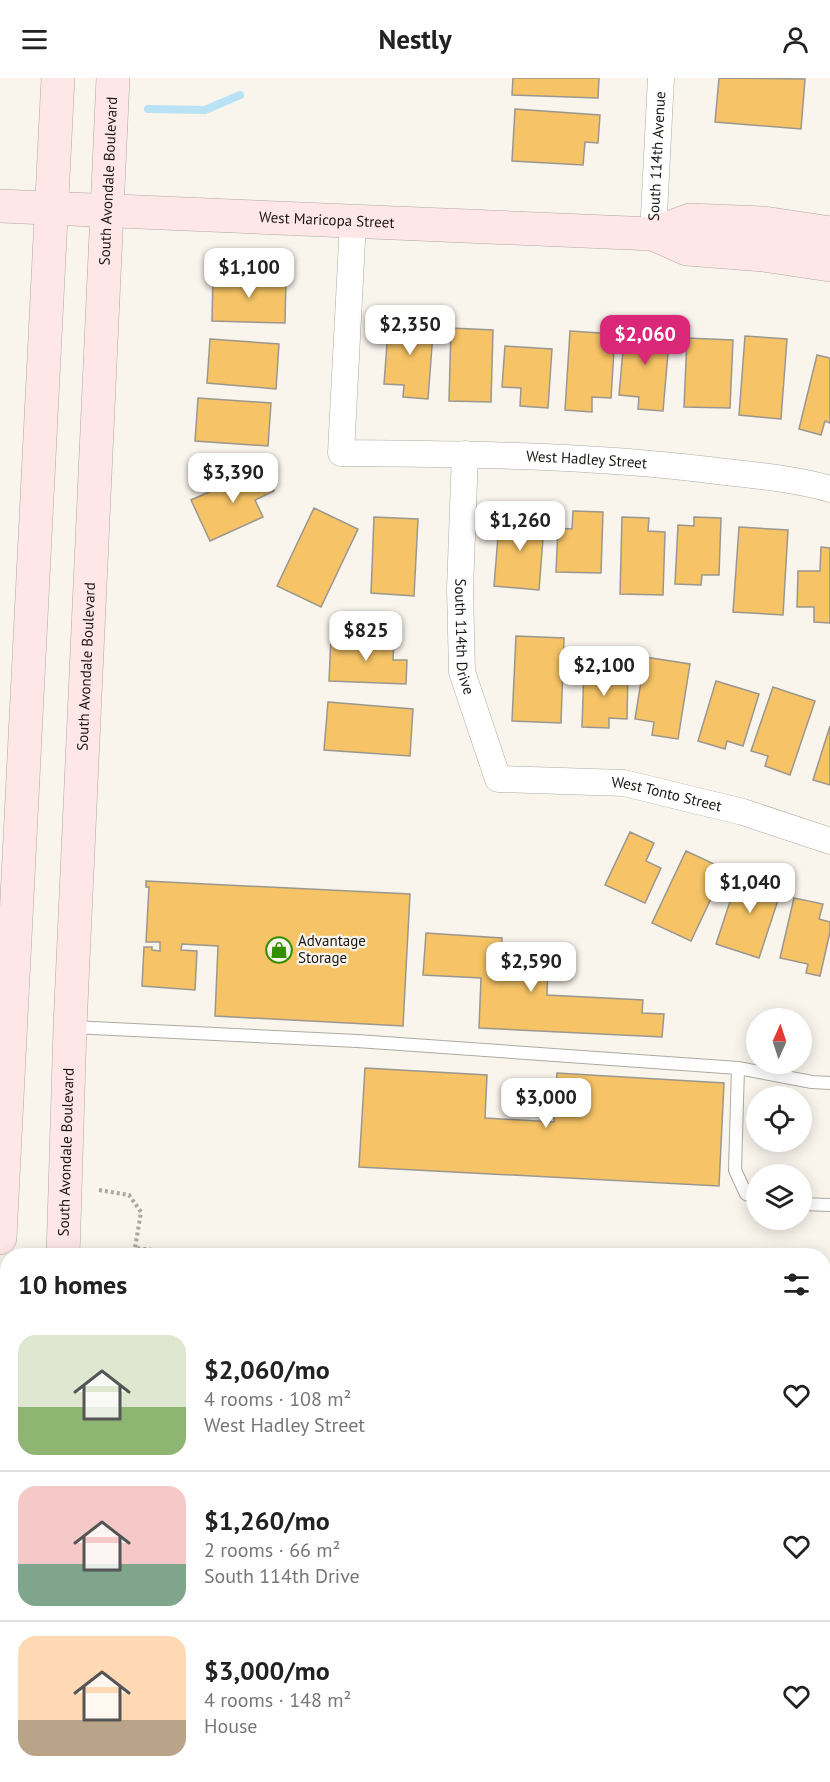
<!DOCTYPE html>
<html lang="en">
<head>
<meta charset="utf-8">
<style>
  body { margin:0; font-family:"PT Sans",sans-serif; background:#f2f2f2; color:#222; height:100vh; display:flex; flex-direction:column; font-size:22px; white-space:nowrap }
  * { box-sizing:border-box; margin:0 }
  p { font-size:20px; color:#767676 }
  .icon { flex:none; width:33px; height:33px; fill:none; stroke:currentColor; stroke-width:2; stroke-linecap:round; stroke-linejoin:round }
  .map { position:relative; flex:1; overflow:hidden }
  .details { position:absolute; left:0px; top:1170px; width:831px; height:534px; display:flex; flex-direction:column; background:#fff; border-radius:24px 24px 0 0; box-shadow:0 3px 15px #0003 }
  .details>* { flex:none }
  .needle { width:39px; rotate:3deg }
  .tools { position:absolute; left:746px; top:930px; display:grid; gap:12px }
  .tools a { display:grid; place-items:center; width:66px; height:66px; border-radius:50%; background:#fff; box-shadow:0 3px 15px #0003; font-size:30px }
  .price { position:absolute; translate:-50% -51px; padding:0 14px; border-radius:12px; background:#fff; color:#222; font-size:20px; line-height:39px; filter:drop-shadow(0 2px 3px #0008) }
  .price::after { content:''; position:absolute; left:50%; top:36px; width:18px; height:14px; margin-left:-9px; background:inherit; clip-path:polygon(0 0,100% 0,50% 100%) }
  .price.current { background:#db2777; color:#fff }
  ul { padding:0; list-style:none }
  li { display:flex; align-items:center; gap:18px; height:150px; padding:0 18px }
  li+li { border-top:2px solid #e0e0e0 }
  li span { display:grid; place-items:center; flex:none; width:168px; height:120px; border-radius:18px; color:#555 }
  li>.icon { margin-inline-start:auto }
  span .icon { width:72px; height:72px; fill:#fffc; stroke-width:1 }
  li b { font-size:26px }
  h2 { display:flex; justify-content:space-between; align-items:center; height:72px; padding:0 18px; font-size:26px }
  header { display:flex; justify-content:space-between; align-items:center; height:78px; padding:0 18px; background:#fff; font-size:27px; font-weight:700 }
  .map>svg:first-child { display:block }
  .built { fill:#f2e9da }
  .lines { fill:none; stroke-linecap:round; stroke-linejoin:round }
  .stream { stroke:#b9e3f5; stroke-width:8 }
  .building { fill:#f6c466; stroke:#9b978f; stroke-width:1.5 }
  .lane-casing { stroke:#aeaaa2; stroke-width:14 }
  .street-casing { stroke:#aeaaa2; stroke-width:27 }
  .secondary-casing { stroke:#aeaaa2; stroke-width:34 }
  .primary-casing { stroke:#af7879; stroke-width:34 }
  .path { stroke:#aca8a1; stroke-width:4; stroke-dasharray:3 3; stroke-linecap:butt }
  .lane { stroke:#fff; stroke-width:12 }
  .street { stroke:#fff; stroke-width:26 }
  .secondary { stroke:#ffe6e7; stroke-width:33 }
  .primary { stroke:#ffcdcf; stroke-width:33 }
  .rail-casing { stroke:#413e3a; stroke-width:7 }
  .rail { stroke:#f9f4ec; stroke-width:4.5; stroke-dasharray:14; stroke-linecap:butt }
  .labels { text-anchor:middle; stroke-width:4.5; stroke-linejoin:round; paint-order:stroke }
  .street-label { font-size:15px; fill:#1a1815; stroke:#f9f4ec }
  .poi-label { font-size:15px; fill:#1a1815; stroke:#f9f4ec; text-anchor:start }
</style>
</head>
<body>
<header><svg class="icon" aria-label="menu" viewBox="0 0 24 24"><path d="M4 6h16M4 12h16M4 18h16"/></svg>Nestly<svg class="icon" aria-label="person" viewBox="0 0 24 24"><circle cx="12" cy="8" r="4"/><path d="M4 21q1-7 8-7t8 7"/></svg></header>
<div class="map">
<svg width="830" height="1704" viewBox="0 0 830 1704">
  <rect width="100%" height="100%" fill="#f9f4ec"/>
  <path class="built" d="M0,1562H7V1625H0Z
    M824,1599L830,1600V1665H824Z"/>
  <g class="lines">
    <path class="stream" d="M148,31L205,32L240,17"/>
  </g>
  <path class="building" d="M513,0H599L598,20L512,17Z
    M719,0L805,1L801,51L715,44Z
    M515,31L600,37L598,65L585,64L583,87L512,83Z
    M213,197L286,199L285,245L212,243Z
    M389,239L434,242L428,321L403,319L404,307L384,306Z
    M625,249L670,252L663,333L638,331L639,319L619,317Z
    M451,250L493,252L491,324L449,323Z
    M570,253L615,256L611,320L592,319V334L565,332Z
    M745,258L787,261L781,341L739,337Z
    M687,260L733,262L730,330L684,329Z
    M210,261L279,266L276,311L207,305Z
    M505,268L552,271L548,330L520,328L521,310L502,309Z
    M817,277L830,280V345L825,343L821,357L799,351Z
    M198,320L271,325L268,368L195,363Z
    M264,390L274,413L255,422L263,439L210,463L191,422Z
    M314,430L358,451L321,529L277,508Z
    M518,433L545,435L539,512L494,508L499,446L517,447Z
    M573,433L603,434L601,495L556,494L558,450L572,451Z
    M374,439L418,441L414,518L371,515Z
    M622,439L649,440L648,453L665,454L663,517L620,516Z
    M694,439L721,440L719,497H702L701,507L675,506L678,447L694,448Z
    M739,449L788,452L783,537L733,534Z
    M821,469L830,470V545L814,544V529H797L798,493H820Z
    M516,558L564,560L561,645L512,643Z
    M331,559L394,562L393,582H407L406,606L329,603Z
    M645,579L690,586L678,661L652,657L654,644L635,641Z
    M584,591L628,592L627,641L609,640V650L582,649Z
    M716,603L759,616L743,668L727,663L725,671L698,663Z
    M773,609L815,623L790,697L765,688L768,678L751,673Z
    M328,624L413,631L410,678L324,672Z
    M830,648V707L813,702Z
    M630,754L654,765L646,783L661,790L645,825L605,807Z
    M686,773L725,791L691,863L652,845Z
    M740,793L783,807L759,880L716,866Z
    M146,803L410,816L403,948L215,938L218,868L182,866L181,872L197,873L195,912L142,908L144,869H152V872L160,873V864H146L149,809H146Z
    M794,820L823,826L819,841L830,844V854L820,898L806,895L808,886L780,880Z
    M426,855L502,860L501,881L548,884L547,917L643,922L642,935L664,936L662,959L479,950L481,900L423,897Z
    M365,990L487,997L485,1040L554,1044L557,995L724,1005L719,1108L359,1089Z
    M824,1457H830V1555H824Z"/>
  <g class="lines">
    <g class="lane-casing">
      <path id="lane" d="M72,949L357,963L738,990L812,1004L830,1005
        M738,990L735,1092L746,1116L756,1120
        M801,1126L830,1127
        M824,1348L830,1349
        M824,1589H830"/>
    </g>
    <g class="street-casing">
      <g id="street">
        <path id="s1" d="M353,144L341,375C463,376 587,377 709,392C750,397 791,400 830,411"/>
        <path id="s2" d="M653,156L661,0"/>
        <path id="s3" d="M465,376L460,511L462,594L498,701L624,705L743,734L830,763"/>
      </g>
    </g>
    <g class="secondary-casing">
      <g id="secondary">
        <path id="s4" d="M0,128L653,156L687,171L764,177L830,187"/>
        <path d="M653,156L690,142L764,145L830,155"/>
        <path d="M0,1160L58,0"/>
        <path id="s5" d="M63,1178L70,949L113,0"/>
        <path d="M6,1704L8,1676"/>
      </g>
    </g>
    <g class="primary-casing">
      <path id="primary" d="M0,1676H8
        M550,1696L755,1704"/>
    </g>
    <path class="path" d="M99,1112L129,1117L141,1134L135,1170L215,1178
      M824,1244H830"/>
    <use href="#lane" class="lane"/>
    <use href="#street" class="street"/>
    <use href="#secondary" class="secondary"/>
    <use href="#primary" class="primary"/>
    <g class="rail-casing">
      <path id="rail" d="M0,1593H8
        M824,1634L830,1635"/>
    </g>
    <use href="#rail" class="rail"/>
  </g>
  <defs>
    <g id="shop-ring" transform="scale(1.35)"><circle r="9.5" fill="#f9f4ec" stroke="#338f00" stroke-width="1.5"/><path d="M-5-2.5h2.3a2.7 3.5 0 0 1 5.4 0H5L5.5 6h-11ZM-1.5-2.5h3a1.5 2.3 0 0 0-3 0Z" fill="#338f00"/></g>
  </defs>
  <g fill-rule="evenodd">
    <use href="#shop-ring" x="279" y="872"/>
  </g>
  <g class="labels">
    <g class="street-label">
      <text dy="5" stroke="none"><textPath href="#s2" startOffset="78">South 114th Avenue</textPath></text>
      <text dy="5" stroke="none"><textPath href="#s5" startOffset="1076">South Avondale Boulevard</textPath></text>
      <text dy="5" stroke="none"><textPath href="#s4" startOffset="327">West Maricopa Street</textPath></text>
      <text dy="5" stroke="none"><textPath href="#s1" startOffset="477">West Hadley Street</textPath></text>
      <text dy="5" stroke="none"><textPath href="#s3" startOffset="183">South 114th Drive</textPath></text>
      <text dy="5" stroke="none"><textPath href="#s5" startOffset="590">South Avondale Boulevard</textPath></text>
      <text dy="5" stroke="none"><textPath href="#s3" startOffset="501">West Tonto Street</textPath></text>
      <text dy="5" stroke="none"><textPath href="#s5" startOffset="104">South Avondale Boulevard</textPath></text>
    </g>
    <g class="poi-label">
      <text x="298" y="868">Advantage<tspan x="298" dy="17">Storage</tspan></text>
    </g>
  </g>
</svg>
<div class="tools">
<a><svg class="needle" viewBox="-14 -14 28 28"><path d="M0-13l5 13h-10z" fill="#e53935"/><path d="M0 13l5-13h-10z" fill="#767676"/></svg></a>
<a><svg class="icon" aria-label="locate" viewBox="0 0 24 24"><circle cx="12" cy="12" r="6"/><path d="M12 2v4M12 18v4M2 12h4M18 12h4"/></svg></a>
<a><svg class="icon" aria-label="layers" viewBox="0 0 24 24"><path d="M12 4l9 5-9 5-9-5zM3 14l9 5 9-5"/></svg></a>
</div>
<b class="price" style="left:249px;top:221px">$1,100</b>
<b class="price" style="left:410px;top:278px">$2,350</b>
<b class="price current" style="left:645px;top:288px">$2,060</b>
<b class="price" style="left:233px;top:426px">$3,390</b>
<b class="price" style="left:520px;top:474px">$1,260</b>
<b class="price" style="left:366px;top:584px">$825</b>
<b class="price" style="left:604px;top:619px">$2,100</b>
<b class="price" style="left:750px;top:836px">$1,040</b>
<b class="price" style="left:531px;top:915px">$2,590</b>
<b class="price" style="left:546px;top:1051px">$3,000</b>
<section class="details">
<h2>10 homes<svg class="icon" aria-label="filters" viewBox="0 0 24 24"><path d="M4 7h16M4 17h16"/><circle cx="9" cy="7" r="2"/><circle cx="15" cy="17" r="2"/></svg></h2>
<ul>
<li><span style="background:linear-gradient(#dfe7d0 60%,#8fb573 0)"><svg class="icon" aria-label="home" viewBox="0 0 24 24"><path d="M3 11l9-7 9 7M6 9v11h12V9"/></svg></span><div><b>$2,060/mo</b><p>4 rooms · 108 m²</p><p>West Hadley Street</p></div><svg class="icon" aria-label="heart" viewBox="0 0 24 24"><path d="M12 20l-8-8c-3-5 5-10 8-4 3-6 11-1 8 4z"/></svg></li>
<li><span style="background:linear-gradient(#f6c9c9 65%,#7fa58c 0)"><svg class="icon" aria-label="home" viewBox="0 0 24 24"><path d="M3 11l9-7 9 7M6 9v11h12V9"/></svg></span><div><b>$1,260/mo</b><p>2 rooms · 66 m²</p><p>South 114th Drive</p></div><svg class="icon" aria-label="heart" viewBox="0 0 24 24"><path d="M12 20l-8-8c-3-5 5-10 8-4 3-6 11-1 8 4z"/></svg></li>
<li><span style="background:linear-gradient(#ffd9b3 70%,#b9a48a 0)"><svg class="icon" aria-label="home" viewBox="0 0 24 24"><path d="M3 11l9-7 9 7M6 9v11h12V9"/></svg></span><div><b>$3,000/mo</b><p>4 rooms · 148 m²</p><p>House</p></div><svg class="icon" aria-label="heart" viewBox="0 0 24 24"><path d="M12 20l-8-8c-3-5 5-10 8-4 3-6 11-1 8 4z"/></svg></li>
</ul>
</section>
</div>
</body>
</html>
